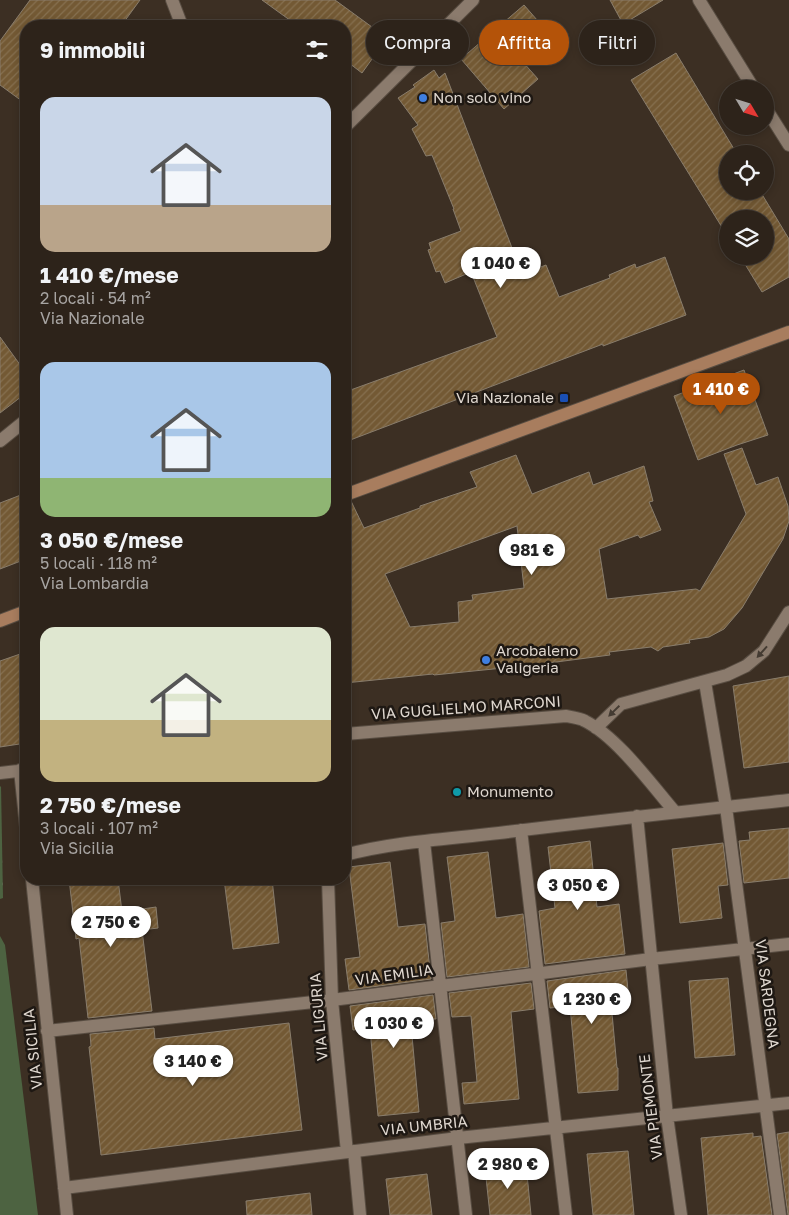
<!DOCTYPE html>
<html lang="it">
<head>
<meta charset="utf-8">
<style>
  body { margin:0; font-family:"Golos Text",sans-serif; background:#352b23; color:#f1f3f6; height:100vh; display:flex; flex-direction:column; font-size:19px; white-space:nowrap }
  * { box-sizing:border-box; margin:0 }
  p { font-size:16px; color:#a7a4a2 }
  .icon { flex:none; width:28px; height:28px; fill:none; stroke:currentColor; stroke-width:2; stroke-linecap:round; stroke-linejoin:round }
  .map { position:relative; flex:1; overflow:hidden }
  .details { position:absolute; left:20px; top:20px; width:331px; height:865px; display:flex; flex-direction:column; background:#2d231a; border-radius:20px; box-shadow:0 2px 8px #0003,0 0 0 1px #484039 }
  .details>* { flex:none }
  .hud { position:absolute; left:366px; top:20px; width:348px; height:45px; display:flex; gap:10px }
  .needle { width:32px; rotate:128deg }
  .controls { position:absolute; left:719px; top:80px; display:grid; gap:10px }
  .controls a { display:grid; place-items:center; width:55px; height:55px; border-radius:50%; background:#2d231a; box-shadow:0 2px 8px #0003,0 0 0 1px #484039; font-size:25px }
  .price { position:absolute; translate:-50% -42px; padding:0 11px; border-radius:18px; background:#fff; color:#222; font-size:16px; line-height:32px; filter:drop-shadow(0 1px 2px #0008) }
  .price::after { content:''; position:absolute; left:50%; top:30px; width:15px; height:11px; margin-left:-8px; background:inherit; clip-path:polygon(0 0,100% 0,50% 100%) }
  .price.on { background:#b45309; color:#fff }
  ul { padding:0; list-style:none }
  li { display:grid; align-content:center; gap:10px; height:265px; padding:0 20px }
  li span { display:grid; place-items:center; height:155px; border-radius:15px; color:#555 }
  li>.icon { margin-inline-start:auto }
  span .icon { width:90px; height:90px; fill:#fffc; stroke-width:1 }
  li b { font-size:21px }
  h2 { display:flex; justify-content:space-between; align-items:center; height:60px; padding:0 20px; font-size:21px }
  .tag { padding:0 18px; border-radius:22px; background:#2d231a; box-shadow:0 2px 8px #0003,0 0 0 1px #484039; font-size:18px; line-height:45px }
  .tag.on { background:#b45309; color:#fff }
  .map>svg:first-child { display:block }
  .park { fill:url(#park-crowns) }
  .garden { fill:#4d6341 }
  .building { fill:url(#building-hatch); stroke:#897d6c; fill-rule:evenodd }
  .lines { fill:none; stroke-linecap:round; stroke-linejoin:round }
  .street-casing { stroke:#584d42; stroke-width:14 }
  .secondary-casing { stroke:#584d42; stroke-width:14 }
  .street { stroke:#8b7b6d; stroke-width:12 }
  .secondary { stroke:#a87d5e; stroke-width:12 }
  .oneway { fill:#443b32 }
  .shop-dot { fill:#3f7fe0; stroke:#1e1813; stroke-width:2 }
  .transit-dot { fill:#1a4fb4; stroke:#1e1813; stroke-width:2 }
  .culture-dot { fill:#0f9aa8; stroke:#1e1813; stroke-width:2 }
  .labels { text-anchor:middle; stroke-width:5; stroke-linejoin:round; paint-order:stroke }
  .poi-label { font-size:15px; fill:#dfd7cf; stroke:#1e1813; text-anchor:start }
  .street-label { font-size:15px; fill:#dfd7cf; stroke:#1e1813 }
</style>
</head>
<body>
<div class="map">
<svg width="789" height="1215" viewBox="0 0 789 1215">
  <defs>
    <pattern id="park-crowns" width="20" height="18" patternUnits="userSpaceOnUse" patternTransform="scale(1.25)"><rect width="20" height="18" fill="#4d6341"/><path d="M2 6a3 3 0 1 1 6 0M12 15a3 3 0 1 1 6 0" fill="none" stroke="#66795b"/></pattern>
    <pattern id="building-hatch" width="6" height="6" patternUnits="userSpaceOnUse" patternTransform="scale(1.25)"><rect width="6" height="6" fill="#735934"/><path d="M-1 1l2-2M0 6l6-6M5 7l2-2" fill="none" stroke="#867050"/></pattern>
  </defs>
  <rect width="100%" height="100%" fill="#3c2f23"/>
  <path class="park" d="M1,786L3,898L0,899V787Z"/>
  <path class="garden" d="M0,936L5,945L38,1215H0Z"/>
  <path class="building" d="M30,0H140L121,26H26V104L0,85V41Z
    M262,0H335L387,38L362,73L345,60V26H298Z
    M610,0H663L623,24Z
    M524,5L551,36L522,61L538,79L504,109L461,59Z
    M676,53L737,154H728V191H760L789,239V277L762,292L740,256H765V219H728V237L631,80Z
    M434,70L439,78L445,73L522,274L546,265L559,297L610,278L609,275L635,264L636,268L665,257L686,315L603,346V344L345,442V392L497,337L471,272L445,283L440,271L436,272L428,250L431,249L429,243L461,231L453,209H454L432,155L426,156L412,129L418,125L398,98L415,87L413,85Z
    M0,337L26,373V393L0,413Z
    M744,370L768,435L737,445L698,460L674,396Z
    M742,448L756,485L778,477L788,506L789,521L783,539L742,608L724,629L709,637L689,640L690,643L663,647L658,651L651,647L609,652L610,655L533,665L434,675L433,674L345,683V503L351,501L364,528L420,508V506L477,487L470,472L516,455L532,494L589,472L593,485L644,466L653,501L649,502L661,530L640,538L638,535L599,549L607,599L696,589L700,591L746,514L724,454ZM517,526L524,588L472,595L473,600L458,602L459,622L410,627L385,574Z
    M26,493V559L0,569V503Z
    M26,652V743L0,747V661Z
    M789,676V762L744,768L733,686Z
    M789,828V878L744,883L739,841L750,840L749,832Z
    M590,841L597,907L619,904L625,954L545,964L539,911L555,908L548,847Z
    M723,843L728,885L718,886L722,918L680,923L672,849Z
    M488,852L496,918L523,914L529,967L447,977L441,923L455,921L447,857Z
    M390,862L398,927L425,924L431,979L349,990L345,959L360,957L349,867Z
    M69,879H118L122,912L156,907L158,928L142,930L152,1011L88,1018L79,938L76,939Z
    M224,879H272L279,943L233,949Z
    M626,970L629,1001L611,1002L617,1068H618V1090L578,1093L570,1006L550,1008L547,981Z
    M728,978L735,1055L695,1058L689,981Z
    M531,983L534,1009L511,1012L519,1099L464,1104L462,1083L477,1082L471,1016L452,1017L449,993Z
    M433,995L436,1019H429V1023L411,1025L419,1112L378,1116L370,1029L353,1030L350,1006Z
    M289,1023L302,1130L101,1155L89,1047L91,1046L90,1034L154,1028L155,1039Z
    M789,1132V1215H788L777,1134Z
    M753,1133V1137L761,1136L772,1215H708L701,1138Z
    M628,1151L634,1215H593L587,1154Z
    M526,1164L531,1215H490L485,1168Z
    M427,1174L432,1215H390L386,1179Z
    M310,1193L312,1215H247L246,1201Z"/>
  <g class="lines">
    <g class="street-casing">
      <path id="street" d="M172,0L182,26
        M699,0L754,89
        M765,107L789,145
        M345,127L473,0
        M0,441L26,420
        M705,682L726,807L780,1215
        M596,728L621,704L727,675L746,666L764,651L789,612
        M345,734L566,716C572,717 580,718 585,721C617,737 651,784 675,812
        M20,770L26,827
        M0,773L26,770
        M637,816L667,1116L681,1215
        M521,830L566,1215
        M424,842L466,1215
        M345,855C392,842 450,839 499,833C595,821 692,811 789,800
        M32,879L67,1215
        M328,879L332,1000L347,1152
        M47,1031L332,1000L651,959L789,944
        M354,1151L360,1215
        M64,1188L458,1138L789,1103"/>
    </g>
    <g class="secondary-casing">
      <path id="secondary" d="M345,495L789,332
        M0,621L26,611"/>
    </g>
    <use href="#street" class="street"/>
    <use href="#secondary" class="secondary"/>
  </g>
  <defs><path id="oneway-solid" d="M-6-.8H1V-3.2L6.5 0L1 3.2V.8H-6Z" transform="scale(1.25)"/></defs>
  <g class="oneway">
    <use href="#oneway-solid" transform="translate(762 652) rotate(132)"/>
    <use href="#oneway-solid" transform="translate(614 711) rotate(136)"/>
  </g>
  <g class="shop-dot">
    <circle cx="423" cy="98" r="5"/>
    <circle cx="486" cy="660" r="5"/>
  </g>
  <rect class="transit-dot" x="559" y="393" width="10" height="10" rx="2.5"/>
  <circle class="culture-dot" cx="457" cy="792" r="5"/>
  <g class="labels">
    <g class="poi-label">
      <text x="433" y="103">Non solo vino</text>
      <text x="554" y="403" text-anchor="end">Via Nazionale</text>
      <text x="496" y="656">Arcobaleno<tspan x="496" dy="17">Valigeria</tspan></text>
      <text x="467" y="797">Monumento</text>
    </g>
    <g class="street-label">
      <text transform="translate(466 708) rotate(-4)" y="5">VIA GUGLIELMO MARCONI</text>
      <text transform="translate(394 975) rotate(-8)" y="5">VIA EMILIA</text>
      <text transform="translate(767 994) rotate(83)" y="5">VIA SARDEGNA</text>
      <text transform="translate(319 1017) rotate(-95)" y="5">VIA LIGURIA</text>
      <text transform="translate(33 1049) rotate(-96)" y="5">VIA SICILIA</text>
      <text transform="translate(651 1107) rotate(-97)" y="5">VIA PIEMONTE</text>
      <text transform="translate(424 1126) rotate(-6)" y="5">VIA UMBRIA</text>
    </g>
  </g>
</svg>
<div class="controls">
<a><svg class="needle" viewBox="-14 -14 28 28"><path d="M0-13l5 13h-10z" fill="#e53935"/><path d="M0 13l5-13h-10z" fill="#a7a4a2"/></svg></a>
<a><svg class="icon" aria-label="locate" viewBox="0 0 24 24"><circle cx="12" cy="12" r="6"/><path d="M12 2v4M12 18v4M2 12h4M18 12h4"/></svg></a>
<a><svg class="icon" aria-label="layers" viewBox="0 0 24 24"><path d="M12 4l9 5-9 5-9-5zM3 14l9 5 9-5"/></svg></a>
</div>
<b class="price" style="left:501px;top:289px">1 040 €</b>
<b class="price on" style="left:721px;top:415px">1 410 €</b>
<b class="price" style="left:532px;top:576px">981 €</b>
<b class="price" style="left:578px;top:911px">3 050 €</b>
<b class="price" style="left:111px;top:948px">2 750 €</b>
<b class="price" style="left:592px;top:1025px">1 230 €</b>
<b class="price" style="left:394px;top:1049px">1 030 €</b>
<b class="price" style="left:193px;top:1087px">3 140 €</b>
<b class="price" style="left:508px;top:1190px">2 980 €</b>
<div class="hud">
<a class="tag">Compra</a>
<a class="tag on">Affitta</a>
<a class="tag">Filtri</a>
</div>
<section class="details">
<h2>9 immobili<svg class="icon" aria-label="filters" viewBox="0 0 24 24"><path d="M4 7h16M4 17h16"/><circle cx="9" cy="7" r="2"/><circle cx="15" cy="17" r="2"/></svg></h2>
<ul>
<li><span style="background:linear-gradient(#c9d6e8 70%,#b9a48a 0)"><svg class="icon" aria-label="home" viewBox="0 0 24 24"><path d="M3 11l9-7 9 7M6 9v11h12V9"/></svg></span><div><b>1 410 €/mese</b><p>2 locali · 54 m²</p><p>Via Nazionale</p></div></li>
<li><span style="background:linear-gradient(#a9c7e8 75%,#8fb573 0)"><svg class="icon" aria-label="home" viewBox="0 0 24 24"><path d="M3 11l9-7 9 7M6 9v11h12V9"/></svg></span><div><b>3 050 €/mese</b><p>5 locali · 118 m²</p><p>Via Lombardia</p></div></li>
<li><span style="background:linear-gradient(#dfe7d0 60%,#c2b280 0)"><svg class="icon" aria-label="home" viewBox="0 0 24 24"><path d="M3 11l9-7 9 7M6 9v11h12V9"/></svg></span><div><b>2 750 €/mese</b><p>3 locali · 107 m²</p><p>Via Sicilia</p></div></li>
</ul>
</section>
</div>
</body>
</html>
